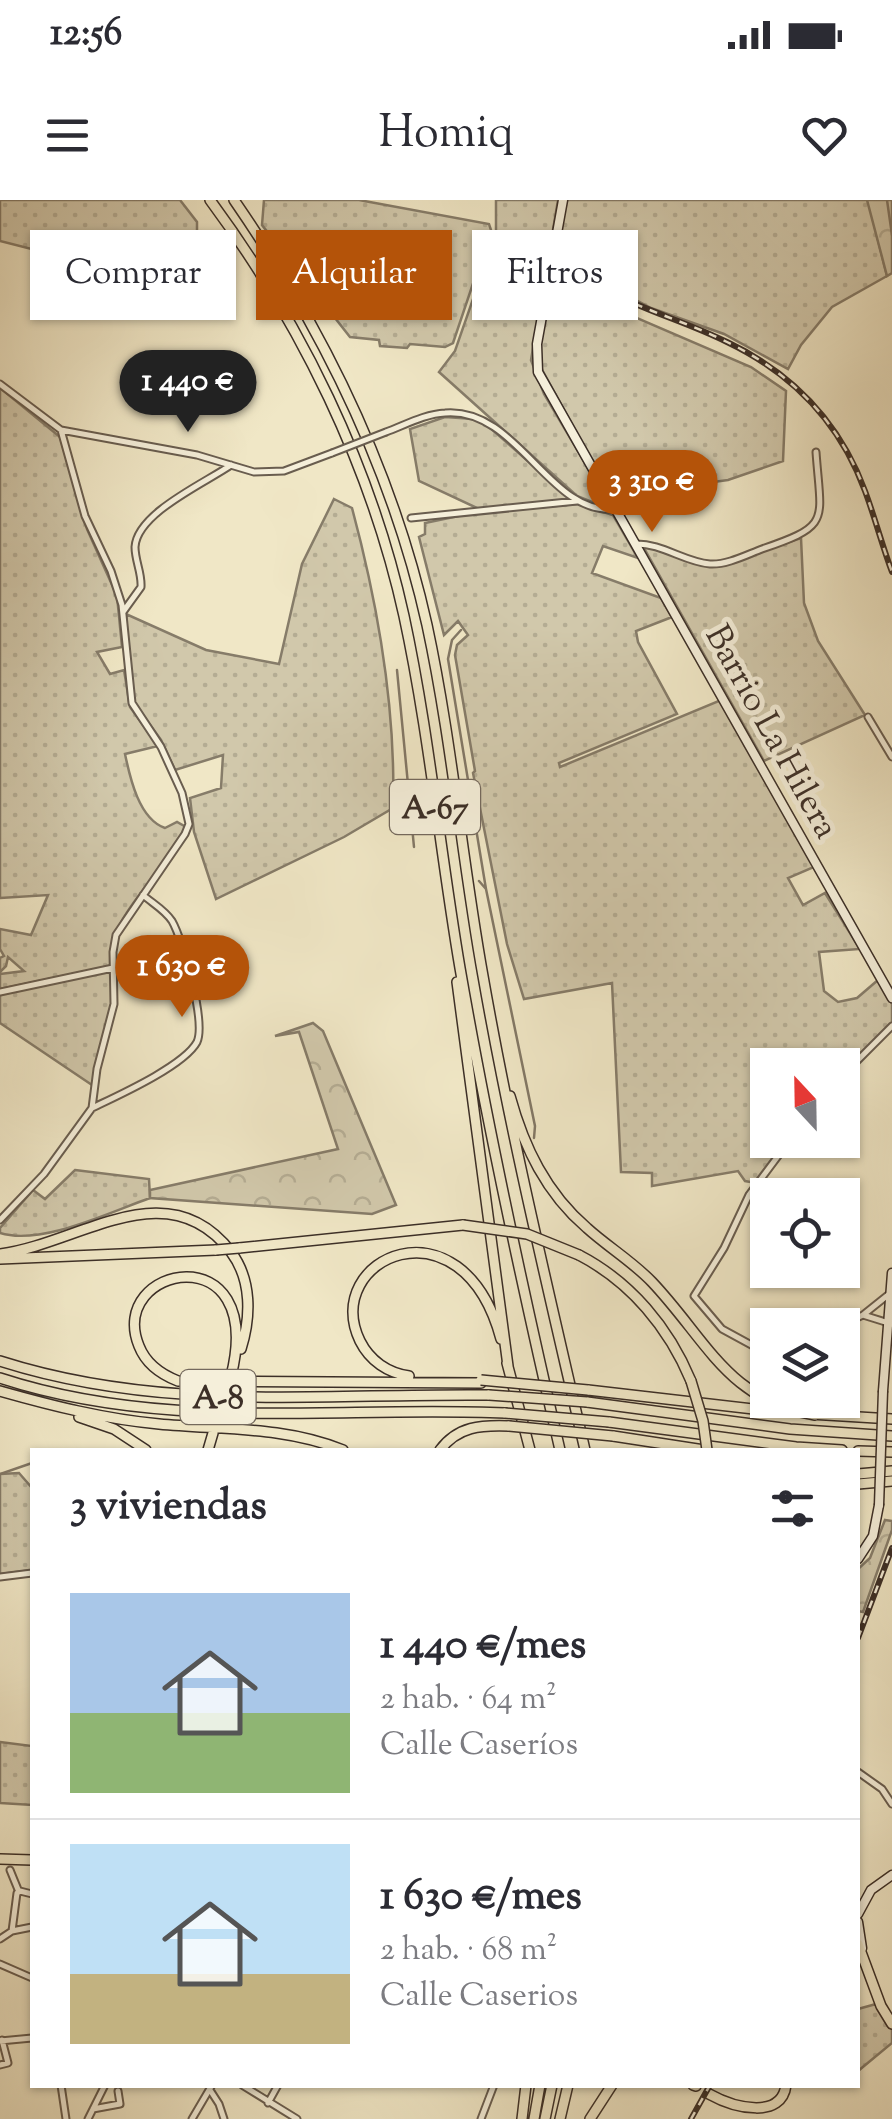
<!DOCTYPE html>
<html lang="es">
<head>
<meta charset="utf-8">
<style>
  body { margin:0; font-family:"Sorts Mill Goudy",serif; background:#f2f2f3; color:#2b2b33; height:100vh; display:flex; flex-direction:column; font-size:38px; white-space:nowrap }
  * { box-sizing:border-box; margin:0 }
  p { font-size:32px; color:#7c7c81 }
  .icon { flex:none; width:55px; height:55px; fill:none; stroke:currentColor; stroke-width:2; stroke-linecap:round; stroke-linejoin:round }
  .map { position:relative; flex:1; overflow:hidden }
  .details { position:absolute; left:30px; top:1248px; width:830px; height:640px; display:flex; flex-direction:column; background:#fff; border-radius:0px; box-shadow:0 2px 8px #0004 }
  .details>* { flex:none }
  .guide { position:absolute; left:30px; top:30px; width:832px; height:90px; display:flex; gap:20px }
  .needle { width:65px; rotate:338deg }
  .controls { position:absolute; left:750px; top:848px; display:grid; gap:20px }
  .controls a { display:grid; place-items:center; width:110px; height:110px; border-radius:0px; background:#fff; box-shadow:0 2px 8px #0004; font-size:50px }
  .price { position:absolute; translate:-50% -85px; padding:0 22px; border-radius:35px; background:#b45309; color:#fff; font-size:32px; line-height:65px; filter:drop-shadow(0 2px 5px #0008) }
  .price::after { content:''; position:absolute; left:50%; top:60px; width:30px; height:22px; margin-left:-15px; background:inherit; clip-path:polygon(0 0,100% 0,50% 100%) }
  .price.selected { background:#222; color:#fff }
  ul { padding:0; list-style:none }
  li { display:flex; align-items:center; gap:30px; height:250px; padding:0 40px }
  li+li { border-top:2px solid #e1e1e2 }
  li span { display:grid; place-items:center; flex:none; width:280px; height:200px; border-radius:0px; color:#555 }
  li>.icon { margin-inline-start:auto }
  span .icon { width:120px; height:120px; fill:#fffc; stroke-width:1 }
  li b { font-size:42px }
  h2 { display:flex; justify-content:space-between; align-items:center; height:120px; padding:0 40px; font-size:42px }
  .pill { padding:0 35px; border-radius:0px; background:#fff; box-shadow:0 2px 8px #0004; font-size:35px; line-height:90px }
  .pill.selected { background:#b45309; color:#fff }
  .status { display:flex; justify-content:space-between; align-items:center; height:70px; padding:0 50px; background:#fff; direction:ltr }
  .status svg { height:28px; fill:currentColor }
  header { display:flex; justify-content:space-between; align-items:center; height:130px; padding:0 40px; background:#fff; font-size:45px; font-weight:600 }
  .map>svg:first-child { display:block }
  .grass { fill:url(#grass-dots); stroke:#867c69; stroke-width:2.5 }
  .forest { fill:url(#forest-crowns); stroke:#867c69; stroke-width:2.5 }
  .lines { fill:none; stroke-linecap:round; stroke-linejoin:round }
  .stream { stroke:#837866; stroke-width:2.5 }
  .highway-tunnel { stroke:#ccc2a6; stroke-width:9; stroke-dasharray:9 4.5; stroke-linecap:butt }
  .street-casing { stroke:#695d4f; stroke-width:9 }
  .secondary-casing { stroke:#3c2f27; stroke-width:11 }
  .highway-casing { stroke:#3c2f27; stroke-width:12 }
  .street { stroke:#f5efda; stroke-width:5 }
  .secondary { stroke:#f5efda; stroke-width:8 }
  .highway { stroke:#f0e7c6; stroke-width:9 }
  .rail-casing { stroke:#3c2f27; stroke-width:6 }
  .rail { stroke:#f5efda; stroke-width:2.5; stroke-dasharray:8; stroke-linecap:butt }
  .street-bridge-casing { stroke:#695d4f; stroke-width:9; stroke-linecap:butt }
  .secondary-bridge-casing { stroke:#3c2f27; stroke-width:11; stroke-linecap:butt }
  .highway-bridge-casing { stroke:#3c2f27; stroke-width:12; stroke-linecap:butt }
  .street-bridge { stroke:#f5efda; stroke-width:5 }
  .secondary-bridge { stroke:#f5efda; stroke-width:8 }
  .highway-bridge { stroke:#f0e7c6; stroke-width:9 }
  .labels { text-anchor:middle; stroke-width:10; stroke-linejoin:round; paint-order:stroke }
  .shield { fill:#f5efda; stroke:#74695d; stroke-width:2.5 }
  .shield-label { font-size:32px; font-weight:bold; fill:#3c2f27 }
  .street-label { font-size:35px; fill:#3c2f27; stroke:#f5efda }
</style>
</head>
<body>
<div class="status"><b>12:56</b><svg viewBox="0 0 49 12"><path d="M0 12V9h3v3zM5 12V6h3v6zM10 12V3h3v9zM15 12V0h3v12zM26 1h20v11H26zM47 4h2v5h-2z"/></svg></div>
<header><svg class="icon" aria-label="menu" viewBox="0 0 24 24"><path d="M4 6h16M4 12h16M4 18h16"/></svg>Homiq<svg class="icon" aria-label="heart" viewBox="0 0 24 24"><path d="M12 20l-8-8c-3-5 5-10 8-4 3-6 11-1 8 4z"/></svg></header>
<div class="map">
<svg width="892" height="1919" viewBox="0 0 892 1919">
  <defs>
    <pattern id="grass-dots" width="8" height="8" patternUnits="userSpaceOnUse" patternTransform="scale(2.5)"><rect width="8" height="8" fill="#d1c8ab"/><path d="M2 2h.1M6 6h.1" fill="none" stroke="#b4ac93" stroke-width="1.8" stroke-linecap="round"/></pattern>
    <pattern id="forest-crowns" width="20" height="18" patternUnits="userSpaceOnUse" patternTransform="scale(2.5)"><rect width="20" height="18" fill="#d1c8ab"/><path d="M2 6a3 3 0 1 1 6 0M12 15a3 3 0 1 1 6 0" fill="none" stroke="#b4ac93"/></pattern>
  </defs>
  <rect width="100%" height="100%" fill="#f0e7c6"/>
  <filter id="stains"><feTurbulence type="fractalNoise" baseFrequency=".002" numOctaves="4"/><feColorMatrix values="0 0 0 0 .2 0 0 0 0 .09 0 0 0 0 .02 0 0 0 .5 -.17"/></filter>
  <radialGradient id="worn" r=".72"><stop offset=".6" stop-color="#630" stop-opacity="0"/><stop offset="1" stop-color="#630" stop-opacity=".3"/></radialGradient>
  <path class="grass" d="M0,0H180L197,22V74L201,92L0,41Z
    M264,0H359L489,24L491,30L453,143L445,147L410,144L407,148L380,146L379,140L350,137L262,25Z
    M496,0H558L531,160L544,194L610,305L602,306L577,296L439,172L455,151L496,33Z
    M565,0H868L887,76L832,107L801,145L788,169L724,134L651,108L555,57Z
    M553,69L632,116L751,167L786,191L783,261L728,280L611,296L539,164L538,151Z
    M0,188L60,237L87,329L117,396L122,447L97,452L110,474L124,470L130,507L158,546L125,554C130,578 139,619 165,628L177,622L186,627C167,676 108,709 111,766L0,789V774L24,771L8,757L6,766L0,772V758L4,756L0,749V729L31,735L48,695L0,698Z
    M445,217L474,219L488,226L571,299L479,309L419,281L410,229Z
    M334,299L352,308C378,405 396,507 393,608L344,637L216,699L194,632L190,598L221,588L223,555L175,570L161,540L135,504L131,491L126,414L206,450L279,464L302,364Z
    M577,304L613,315L638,358L603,346L592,373L661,398L672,417L636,431L638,442L677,514L559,563L560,567L721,500L814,667L788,678L803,705L825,693L860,749L819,752L824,791L838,802L857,798L878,780L892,804V822L843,873L842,865H768V940H787L756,983L745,981L738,971L652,986V973L621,972L612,783L524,799L507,744L473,573L475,571L455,455L457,445L468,435L458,421L444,435L419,337L425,334V323L468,314Z
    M801,338L804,403L818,441L865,515L764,561L644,348L649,346L718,366Z
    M106,771L113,775V800L92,885L0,823V794Z
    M75,970L149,979L150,998C110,1012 41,1046 0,1033V1028L33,990L45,999Z
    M19,1273L32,1288V1370L0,1374V1274Z
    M0,1542L32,1546V1605L0,1603Z
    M876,1804L892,1829V1843L858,1871V1809Z"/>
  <path class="forest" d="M867,0H892V73L887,76Z
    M313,823L323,831L396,1005L372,1014L150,998V990L338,949L299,832L275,836Z
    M885,1320L892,1321V1330L863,1412L858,1411V1369L870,1358Z"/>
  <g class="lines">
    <path class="stream" d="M887,0L892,35
      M461,430L452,440L448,459L486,689
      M397,470L414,647
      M479,681L486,689L535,926L534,938
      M0,1274L32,1263"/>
    <path class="highway-tunnel" d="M213,1233L230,1179"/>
    <g class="street-casing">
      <path id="street" d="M0,184L61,230L197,255L254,272L284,271L332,253
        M386,232C405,225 425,214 445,213C518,207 549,316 615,309
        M411,318L577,301
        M635,344C662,343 684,362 710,364C727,365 746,355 762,349C832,325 821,322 816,252
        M123,412L141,387C142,373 135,361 135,347C137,313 205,283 231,265
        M868,517L892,557
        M0,792L113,768
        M842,876L892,826
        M92,908C117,896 184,866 197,842C206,822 183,740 172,721C165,710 152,703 143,695
        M0,1020L44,974L92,908L97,869L114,804L113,752L116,735L185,634L189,624L182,593L161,547L132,503L122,405L111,371L85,316L61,230
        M863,1115L892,1124
        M842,1125L863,1115L888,1095
        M768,1154L722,1129L694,1096L724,1048L749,995L790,940
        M0,1377L32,1373
        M858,1572L882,1589L892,1604
        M10,1670L19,1692
        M12,1731L17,1693L20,1691L32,1694
        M0,1739L12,1731L32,1727
        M0,1764L32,1778
        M0,1841L32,1838
        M0,1865L8,1863L2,1840
        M61,1885L66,1919
        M242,1885L297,1919
        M210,1890L219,1904L224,1919
        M268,1903L278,1885
        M93,1909L120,1904L118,1891
        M88,1919L105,1885
        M192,1919L212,1885
        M481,1919L494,1885"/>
    </g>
    <g class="secondary-casing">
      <path id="secondary" d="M563,0L537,144L538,172L892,798
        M883,1191L892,1073
        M858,1359L873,1336L879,1305
        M858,1714L871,1690L892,1675
        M858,1722L862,1748"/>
    </g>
    <g class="highway-casing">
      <path id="highway" d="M210,0C301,123 371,266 404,416C429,532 440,651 460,768C488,930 523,1090 560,1250
        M234,0C323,129 393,272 427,425C452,541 462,660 483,776C511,936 549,1093 585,1250
        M457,782L508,1166
        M510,896C524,947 546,993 587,1028C608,1047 633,1062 652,1082C707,1140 728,1201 815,1215
        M239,1048L463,1025
        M0,1054C79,1044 167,969 231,1052C252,1080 251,1117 241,1149
        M579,1055C631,1082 669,1128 691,1181
        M0,1059L216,1050
        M0,1161C163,1213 321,1193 489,1195
        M507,1163L530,1250
        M231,1176C267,1033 106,1065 139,1146C146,1164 160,1174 178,1181L481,1183
        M409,1176C388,1173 370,1161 360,1141C320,1058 462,994 501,1139
        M0,1178C165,1232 335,1206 505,1213
        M588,1190L780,1212
        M0,1191C53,1206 105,1219 159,1224C222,1230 284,1226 343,1250
        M587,1202L790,1229L892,1236
        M810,1214L892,1219
        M79,1217L114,1229L146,1250
        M609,1222L796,1247L842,1250
        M613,1236L704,1250
        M208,1250L213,1233
        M440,1250C458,1226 481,1225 509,1226
        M858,1251L892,1252
        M858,1274L892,1271
        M858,1284L892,1281
        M0,1659L32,1660
        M858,1744L881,1806L892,1824
        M693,1885L696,1886
        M709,1894C736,1909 782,1919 786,1885
        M522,1919L526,1885
        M534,1919L540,1885
        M545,1919L552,1885
        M560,1919L568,1885
        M590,1919L612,1885"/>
    </g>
    <use href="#street" class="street"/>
    <use href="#secondary" class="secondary"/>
    <use href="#highway" class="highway"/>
    <g class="rail-casing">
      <path id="rail" d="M606,90C645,111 687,122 727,142C792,173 840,223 865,291C875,318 882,345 892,372
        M858,1438L892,1348
        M691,1919L710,1885"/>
    </g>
    <use href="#rail" class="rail"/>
    <g class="street-bridge-casing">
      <path id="street-bridge" d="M332,253L386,232"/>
    </g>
    <g class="secondary-bridge-casing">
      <path id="secondary-bridge" d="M879,1305L883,1191"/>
    </g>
    <g class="highway-bridge-casing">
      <path id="highway-bridge" d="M463,1025L527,1034L579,1055
        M216,1050L239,1048
        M481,1180L588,1190
        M691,1181L703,1221L707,1250
        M489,1195L587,1202
        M505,1213L609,1222
        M509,1226L613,1236"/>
    </g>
    <use href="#street-bridge" class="street-bridge"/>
    <use href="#secondary-bridge" class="secondary-bridge"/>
    <use href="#highway-bridge" class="highway-bridge"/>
  </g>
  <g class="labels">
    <g class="shield">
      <rect x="390" y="580" width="90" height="54" rx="8"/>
      <rect x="180.5" y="1170" width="75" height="54" rx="8"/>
    </g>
    <g class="shield-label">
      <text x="435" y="618">A-67</text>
      <text x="218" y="1208">A-8</text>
    </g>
    <g class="street-label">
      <text transform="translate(773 531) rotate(61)" y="12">Barrio La Hilera</text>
    </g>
  </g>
  <rect width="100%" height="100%" filter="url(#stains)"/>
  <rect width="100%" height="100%" fill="url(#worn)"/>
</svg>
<div class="controls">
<a><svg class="needle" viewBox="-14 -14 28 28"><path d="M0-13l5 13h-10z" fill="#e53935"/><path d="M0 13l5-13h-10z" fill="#7c7c81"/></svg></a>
<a><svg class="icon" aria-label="locate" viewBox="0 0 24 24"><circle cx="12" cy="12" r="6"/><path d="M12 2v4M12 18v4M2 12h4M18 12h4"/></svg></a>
<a><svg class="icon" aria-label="layers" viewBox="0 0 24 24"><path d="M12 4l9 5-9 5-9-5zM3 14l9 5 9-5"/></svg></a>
</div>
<b class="price selected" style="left:188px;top:235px">1 440 €</b>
<b class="price" style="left:652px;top:335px">3 310 €</b>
<b class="price" style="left:182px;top:820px">1 630 €</b>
<div class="guide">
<a class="pill">Comprar</a>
<a class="pill selected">Alquilar</a>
<a class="pill">Filtros</a>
</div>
<section class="details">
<h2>3 viviendas<svg class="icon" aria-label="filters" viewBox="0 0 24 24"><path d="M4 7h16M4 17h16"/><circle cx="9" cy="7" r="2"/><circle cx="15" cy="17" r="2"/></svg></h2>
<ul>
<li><span style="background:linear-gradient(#a9c7e8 60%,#8fb573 0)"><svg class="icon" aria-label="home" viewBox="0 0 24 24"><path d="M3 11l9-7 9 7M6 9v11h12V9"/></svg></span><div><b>1 440 €/mes</b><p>2 hab. · 64 m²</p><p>Calle Caseríos</p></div></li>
<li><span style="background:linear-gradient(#bfe0f5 65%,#c2b280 0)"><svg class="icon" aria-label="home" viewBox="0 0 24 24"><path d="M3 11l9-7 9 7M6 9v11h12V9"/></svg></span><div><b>1 630 €/mes</b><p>2 hab. · 68 m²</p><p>Calle Caserios</p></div></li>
</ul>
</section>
</div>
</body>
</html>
